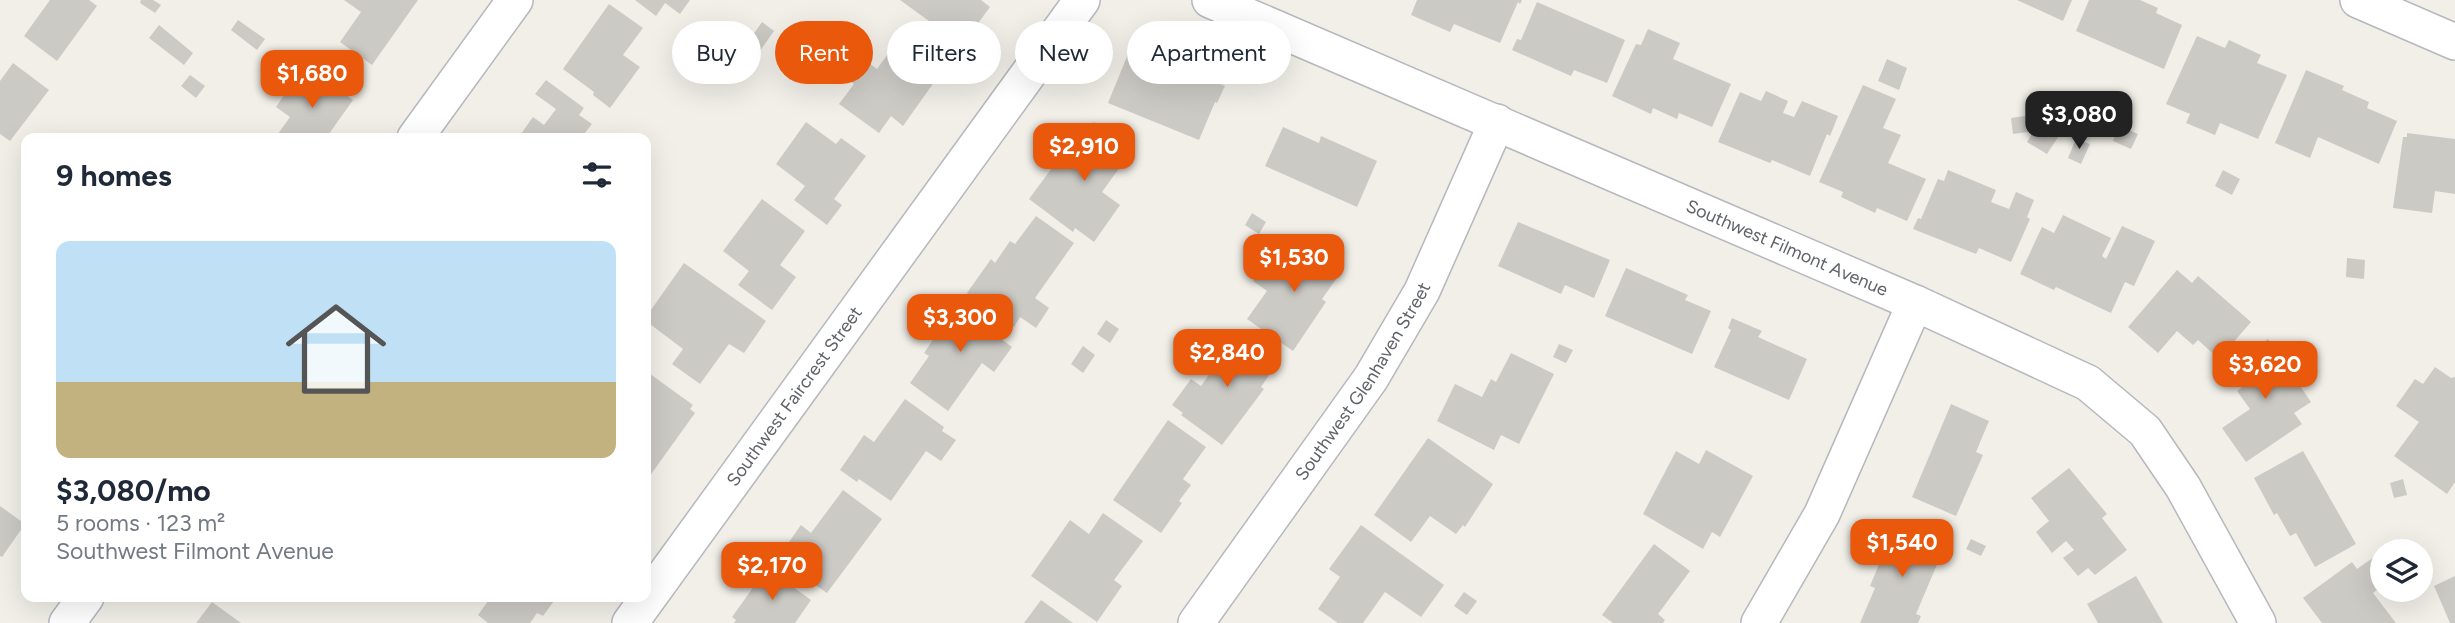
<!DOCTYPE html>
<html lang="en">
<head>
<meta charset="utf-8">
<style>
  body { margin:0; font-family:Figtree,sans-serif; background:#f6f6f7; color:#1f2937; height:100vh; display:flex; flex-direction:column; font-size:26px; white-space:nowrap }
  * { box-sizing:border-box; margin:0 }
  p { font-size:23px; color:#747a83 }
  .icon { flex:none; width:38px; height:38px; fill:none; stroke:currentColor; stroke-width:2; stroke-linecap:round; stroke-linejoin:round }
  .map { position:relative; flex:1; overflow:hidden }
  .panel { position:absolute; left:21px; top:133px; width:630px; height:469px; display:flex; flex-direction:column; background:#fff; border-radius:14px; box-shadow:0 7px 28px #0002 }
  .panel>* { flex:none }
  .banner { position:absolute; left:672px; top:21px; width:665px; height:63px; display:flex; gap:14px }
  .tools { position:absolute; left:2370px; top:539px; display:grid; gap:14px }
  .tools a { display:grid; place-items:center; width:63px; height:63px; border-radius:50%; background:#fff; box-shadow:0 7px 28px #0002; font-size:35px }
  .price { position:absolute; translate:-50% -60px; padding:0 16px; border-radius:14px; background:#ea580c; color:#fff; font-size:23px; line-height:46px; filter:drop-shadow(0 2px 4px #0008) }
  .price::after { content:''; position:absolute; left:50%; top:42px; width:21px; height:16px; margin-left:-10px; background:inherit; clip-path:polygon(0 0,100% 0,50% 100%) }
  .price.current { background:#222; color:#fff }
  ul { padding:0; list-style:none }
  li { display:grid; align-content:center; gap:14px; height:371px; padding:0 35px }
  li span { display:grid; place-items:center; height:217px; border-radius:14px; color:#555 }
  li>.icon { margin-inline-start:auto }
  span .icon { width:126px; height:126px; fill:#fffc; stroke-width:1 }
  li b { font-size:30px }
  h2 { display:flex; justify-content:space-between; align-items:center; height:84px; padding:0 35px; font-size:30px }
  .chip { padding:0 24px; border-radius:32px; background:#fff; box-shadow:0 7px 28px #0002; font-size:24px; line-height:63px }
  .chip.current { background:#ea580c; color:#fff }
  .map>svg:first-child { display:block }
  .building { fill:#cccac5 }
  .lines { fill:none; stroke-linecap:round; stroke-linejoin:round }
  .minor-casing { stroke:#b5b8bc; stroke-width:38 }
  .minor { stroke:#fff; stroke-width:35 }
  .labels { text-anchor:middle; stroke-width:5; stroke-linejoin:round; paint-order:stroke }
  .street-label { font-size:18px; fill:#5f6368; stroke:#fff }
</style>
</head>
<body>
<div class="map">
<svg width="2455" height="623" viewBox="0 0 2455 623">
  <rect width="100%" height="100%" fill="#f1efe8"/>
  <path class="building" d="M50,0H89L97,6L57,61L24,36Z
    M141,0H153L161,5L155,13L140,3Z
    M344,0H418L372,65L340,42L361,12Z
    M635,0H690L680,14L665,3L656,16Z
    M900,0H981L990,7L962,45Z
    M1417,0H1522L1520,4L1518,2L1500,43L1454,24L1450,32L1411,15Z
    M2017,0H2072L2063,21Z
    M2089,0H2140L2158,8L2156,13L2182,25L2164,69L2076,31Z
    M1537,2L1625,40L1607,83L1574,70L1571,76L1512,50L1517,39L1521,40Z
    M609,4L643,28L623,55L640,67L610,108L593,95L594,92L563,69Z
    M238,20L265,39L257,50L231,30Z
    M762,22L774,31L760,51L748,42Z
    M159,25L193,53L184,65L149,38Z
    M1648,29L1680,43L1673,59L1731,84L1712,127L1679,113L1677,119L1653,108L1651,114L1612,96L1636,44L1641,45Z
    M2197,36L2225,48L2229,40L2261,55L2257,63L2287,75L2258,139L2220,123L2215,135L2186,123L2190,114L2166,104Z
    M898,40L942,71L903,126L891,116L879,133L839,104L854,84L840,74L855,53L877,69Z
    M1128,54L1180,75L1183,68L1225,86L1217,103L1215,102L1199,140L1108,103Z
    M1887,59L1907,68L1899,90L1878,81Z
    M13,63L49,90L10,141L0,134V81Z
    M2306,70L2344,86L2342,90L2369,102L2367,108L2397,121L2379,164L2318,137L2310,158L2275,143Z
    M190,75L205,86L196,98L181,86Z
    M321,76L353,100L326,138H275L290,117L276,107L293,82L309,93Z
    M546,80L584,108L579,115L592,124L581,138H518L533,117L544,125L556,109L535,94Z
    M1863,85L1896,99L1883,128L1901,135L1888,163L1926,179L1907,221L1877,208L1875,213L1841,197L1843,192L1819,182Z
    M1766,91L1788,101L1783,113L1794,117L1802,101L1838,116L1830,136L1827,134L1810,176L1772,160L1770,163L1718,142L1740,92L1761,101Z
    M2025,116L2028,132L2013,134L2011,118Z
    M806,122L836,144L841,138L866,156L834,199L842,205L827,225L794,200L805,186L776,164Z
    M1094,122L1133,149L1102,192L1120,205L1094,242L1075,228L1073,232L1029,199L1066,149L1071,153Z
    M2037,125L2058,137L2047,154L2027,142Z
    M2119,126L2138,134L2131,149L2113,141Z
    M1283,127L1319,143L1321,136L1377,161L1357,207L1265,166Z
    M2407,133L2455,139V194L2435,191L2432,213L2393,208L2403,137H2407Z
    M2076,139L2090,144L2081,164L2068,158Z
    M1948,170L1996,190L1991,202L2009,209L2016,192L2034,200L2027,217L2030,219L2011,262L1979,248L1976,254L1913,229L1918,218L1921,219L1938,179L1944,181Z
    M2223,170L2240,179L2232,195L2215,186Z
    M762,199L805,231L780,265L796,277L772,310L738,285L749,271L723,251Z
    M1252,213L1266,222L1259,234L1245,225Z
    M2063,215L2111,238L2102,256L2106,259L2122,226L2155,241L2134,286L2125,282L2111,313L2056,287L2054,290L2020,274L2042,227L2054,233Z
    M1036,216L1074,243L1035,298L1049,308L1036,328L1020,317L1014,327L967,293L991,259L995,263L1010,241L1015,244Z
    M1518,222L1610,260L1594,298L1565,285L1561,294L1498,266Z
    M1304,240L1344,268L1322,299L1326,302L1293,351L1247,319L1267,291L1253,281L1268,259L1283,270Z
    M2347,258L2365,260L2364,279L2346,277Z
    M684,263L766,321L744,353L729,344L700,384L672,364L683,349L646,321V317Z
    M1626,268L1688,295L1685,300L1711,311L1692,354L1605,316Z
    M2177,270L2192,283L2198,276L2251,322L2219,359L2198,340L2193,345L2177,331L2158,353L2128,327Z
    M962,297L974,305L972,307L1005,331L1000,338L1012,347L994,372L982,363L948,411L910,383L929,356L924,353Z
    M1732,318L1762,331L1758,337L1807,359L1789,400L1714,367L1731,330L1728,328Z
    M1106,320L1119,329L1110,343L1097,334Z
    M1239,332L1279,360L1261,387L1264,389L1222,445L1181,415L1183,413L1172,405L1191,379L1201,386Z
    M2268,339L2311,402L2294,413L2302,424L2246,462L2222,428L2250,409L2237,391L2242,387L2228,366Z
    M1559,344L1573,350L1566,363L1553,357Z
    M1083,346L1095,355L1083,373L1071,364Z
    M1511,353L1554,374L1519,444L1501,435L1494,450L1437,421L1455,384L1482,397L1491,379L1496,382Z
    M2435,367L2451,378L2455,377V482L2447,494L2394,456L2419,422L2396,406L2415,379L2423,384Z
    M646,371L693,405L690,409L695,413L649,477L646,475Z
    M905,399L944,427L942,431L956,440L941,461L926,451L891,501L859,479L857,482L840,470L864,435L874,442Z
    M1951,404L1989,421L1976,452L1983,455L1956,516L1912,497Z
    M1168,420L1206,447L1183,479L1191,485L1179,501L1182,503L1161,533L1113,500Z
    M1428,438L1493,484L1465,527L1463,525L1456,534L1430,516L1411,542L1374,515Z
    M1706,450L1753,476L1720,537L1712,532L1703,549L1643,514L1676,451L1699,464Z
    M2303,451L2356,544L2315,567L2296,533L2290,536L2277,513L2274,515L2254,478Z
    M2069,468L2107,514L2102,518L2127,550L2095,575L2088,568L2078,576L2063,558L2074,550L2066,541L2052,553L2036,532L2049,521L2031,498Z
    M2403,479L2407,495L2394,498L2390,483Z
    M843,490L882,519L827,593L777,559L801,525L811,533Z
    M0,506L25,524L2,557L0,556Z
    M1103,513L1143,541L1114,580L1122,586L1097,622L1031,576L1070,520L1089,534Z
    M1361,525L1444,585L1421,617L1385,592L1363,623H1338L1318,609L1340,577L1329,569Z
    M1895,526L1944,548L1916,614L1921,616L1918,623H1860L1875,588L1870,586Z
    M1971,539L1986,546L1981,556L1966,549Z
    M1654,544L1690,571L1658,614L1665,620L1663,623H1613L1602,615Z
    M2374,557L2382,567V586L2373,593L2396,623H2322L2303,598L2352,562L2357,569Z
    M767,568L811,600L795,623H734L736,620L732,617Z
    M2136,576L2163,623H2098L2087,604Z
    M2455,576V623H2450L2434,586Z
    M1464,592L1477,601L1467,615L1454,606Z
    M491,597H557L543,616L537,613L530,623H488L478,615Z
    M1041,600L1073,623H1024Z
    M212,602L241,623H196Z"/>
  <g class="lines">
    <g class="minor-casing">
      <g id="minor">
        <path id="s1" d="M1210,0L1915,303L2088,383L2145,431L2183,487L2258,623"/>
        <path d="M2358,0L2455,42"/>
        <path d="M415,138L515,0"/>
        <path d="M67,623L86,597"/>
        <path id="s2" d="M630,623L1082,0"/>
        <path id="s3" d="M1196,623L1371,378L1422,291L1497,122"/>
        <path d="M1759,623L1822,514L1915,303"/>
      </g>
    </g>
    <use href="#minor" class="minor"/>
  </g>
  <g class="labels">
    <g class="street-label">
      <text dy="6" stroke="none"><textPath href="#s1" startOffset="628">Southwest Filmont Avenue</textPath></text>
      <text dy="6" stroke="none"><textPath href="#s3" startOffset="294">Southwest Glenhaven Street</textPath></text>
      <text dy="6" stroke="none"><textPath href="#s2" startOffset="280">Southwest Faircrest Street</textPath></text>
    </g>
  </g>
</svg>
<div class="tools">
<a><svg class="icon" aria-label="layers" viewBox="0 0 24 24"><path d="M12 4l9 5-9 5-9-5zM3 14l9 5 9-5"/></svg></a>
</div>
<b class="price" style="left:312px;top:110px">$1,680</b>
<b class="price current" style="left:2079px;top:151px">$3,080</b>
<b class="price" style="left:1084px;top:183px">$2,910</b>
<b class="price" style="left:1294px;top:294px">$1,530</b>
<b class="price" style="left:960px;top:354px">$3,300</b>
<b class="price" style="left:1227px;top:389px">$2,840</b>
<b class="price" style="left:2265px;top:401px">$3,620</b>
<b class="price" style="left:1902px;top:579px">$1,540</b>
<b class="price" style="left:772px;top:602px">$2,170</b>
<div class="banner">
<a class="chip">Buy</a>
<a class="chip current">Rent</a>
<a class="chip">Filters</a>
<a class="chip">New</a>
<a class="chip">Apartment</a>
</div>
<section class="panel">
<h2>9 homes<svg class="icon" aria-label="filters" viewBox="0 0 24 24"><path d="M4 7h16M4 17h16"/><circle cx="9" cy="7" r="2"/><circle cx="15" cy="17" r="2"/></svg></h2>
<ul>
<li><span style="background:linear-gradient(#bfe0f5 65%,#c2b280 0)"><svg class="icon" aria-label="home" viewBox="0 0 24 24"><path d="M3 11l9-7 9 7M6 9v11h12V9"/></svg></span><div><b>$3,080/mo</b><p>5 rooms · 123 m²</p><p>Southwest Filmont Avenue</p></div></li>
</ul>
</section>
</div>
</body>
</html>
